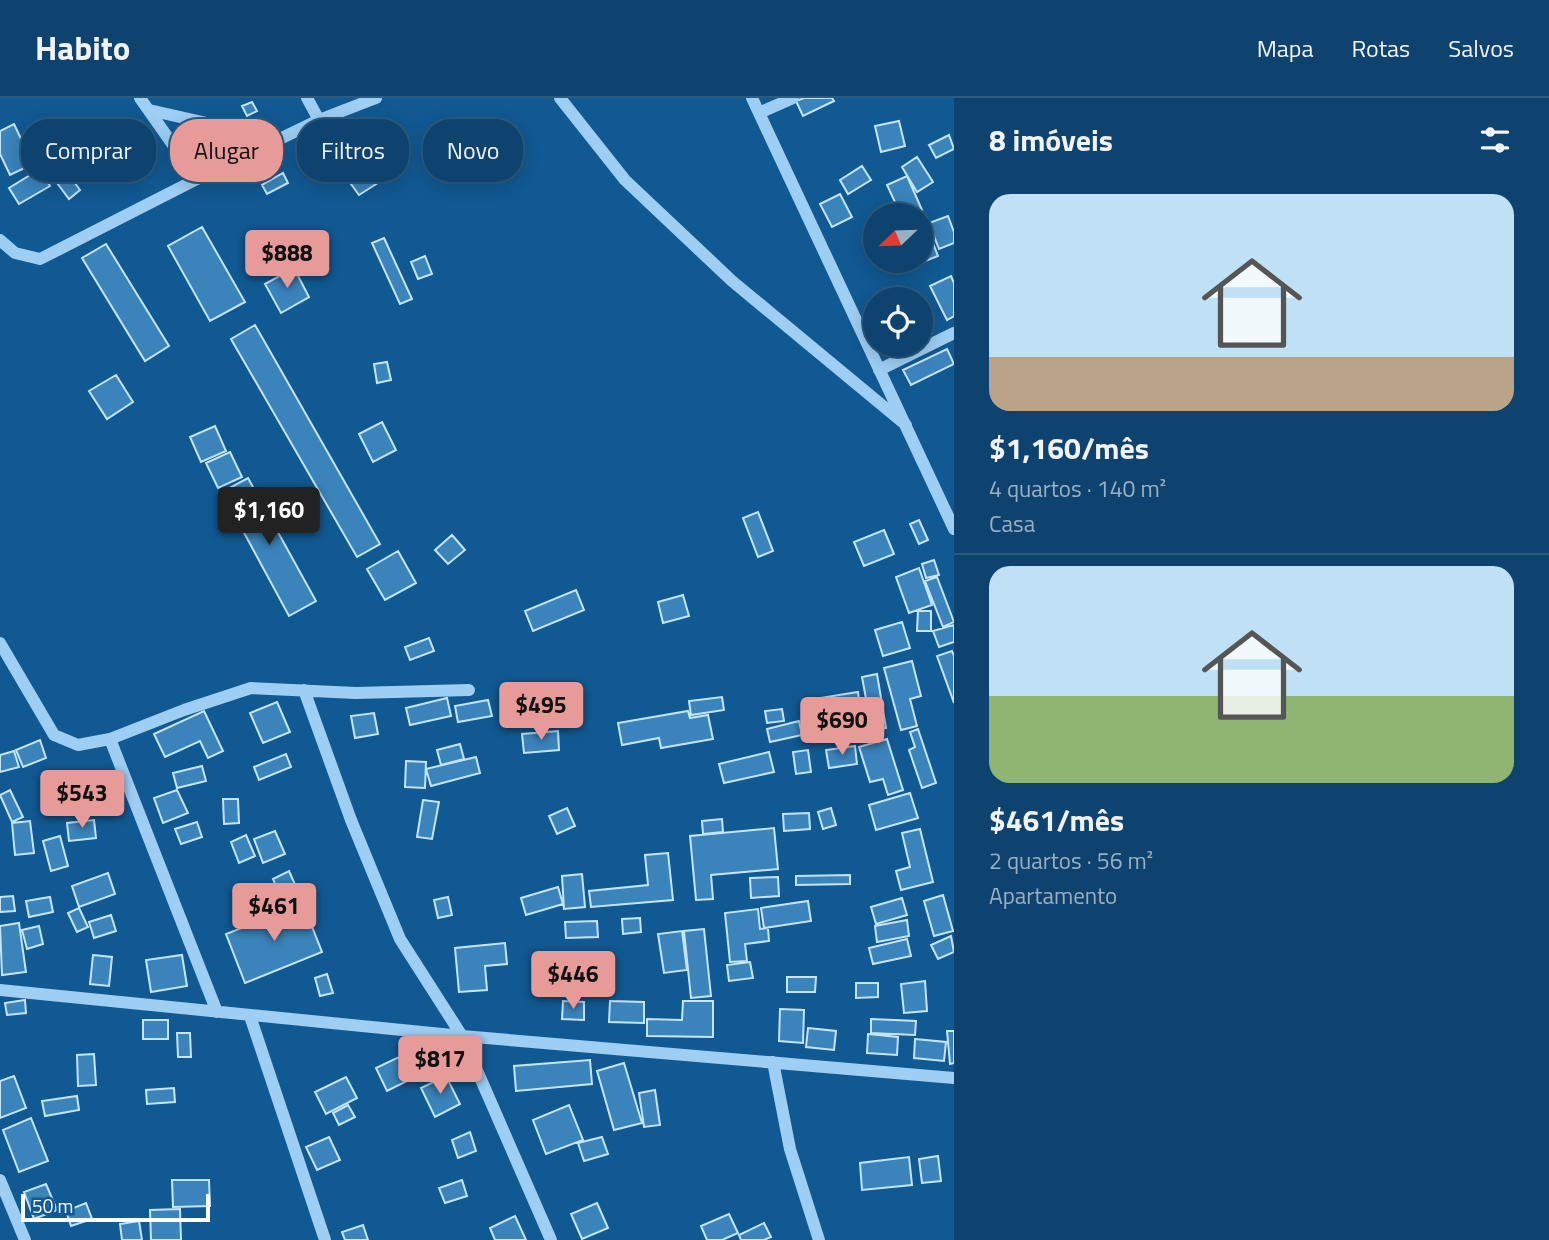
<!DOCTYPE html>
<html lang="pt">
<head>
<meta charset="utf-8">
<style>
  body { margin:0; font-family:"Titillium Web",sans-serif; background:#164a73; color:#f1f3f6; height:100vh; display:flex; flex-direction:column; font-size:26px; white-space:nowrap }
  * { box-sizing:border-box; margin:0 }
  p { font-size:23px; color:#9ab0c2 }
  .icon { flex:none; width:38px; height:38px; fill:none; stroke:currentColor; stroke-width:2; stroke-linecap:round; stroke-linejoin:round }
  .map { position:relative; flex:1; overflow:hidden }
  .drawer { display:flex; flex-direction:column; background:#0d436e; width:595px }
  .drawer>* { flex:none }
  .banner { position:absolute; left:21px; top:21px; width:665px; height:63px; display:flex; gap:14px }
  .needle { width:46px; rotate:247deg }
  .tools { position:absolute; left:863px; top:105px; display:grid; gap:14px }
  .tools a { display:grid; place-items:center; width:70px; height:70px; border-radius:50%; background:#0d436e; box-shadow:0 4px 18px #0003,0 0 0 2px #2d5c81; font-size:35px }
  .scale { position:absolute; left:21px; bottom:18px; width:189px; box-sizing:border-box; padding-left:7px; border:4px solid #fff; border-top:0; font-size:19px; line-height:24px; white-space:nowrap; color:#fff; -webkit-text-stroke:5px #115992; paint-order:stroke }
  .price { position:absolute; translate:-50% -60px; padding:0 16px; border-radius:7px; background:#e69b98; color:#111; font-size:23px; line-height:46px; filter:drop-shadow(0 2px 4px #0008) }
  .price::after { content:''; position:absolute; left:50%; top:42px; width:21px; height:16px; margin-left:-10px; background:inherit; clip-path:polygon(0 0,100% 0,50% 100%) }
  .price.current { background:#222; color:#fff }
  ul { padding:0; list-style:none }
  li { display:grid; align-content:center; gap:14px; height:371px; padding:0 35px }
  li+li { border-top:2px solid #2d5c81 }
  li span { display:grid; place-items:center; height:217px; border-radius:21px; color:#555 }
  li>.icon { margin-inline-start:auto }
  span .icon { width:126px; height:126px; fill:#fffc; stroke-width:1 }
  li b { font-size:30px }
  h2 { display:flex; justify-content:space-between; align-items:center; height:84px; padding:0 35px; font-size:30px }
  .chip { padding:0 24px; border-radius:28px; background:#0d436e; box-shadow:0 4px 18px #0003,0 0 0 2px #2d5c81; font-size:24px; line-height:63px }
  .chip.current { background:#e69b98; color:#111 }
  header { display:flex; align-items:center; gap:42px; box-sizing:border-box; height:98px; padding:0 35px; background:#0d436e; border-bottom:2px solid #2d5c81 }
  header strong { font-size:33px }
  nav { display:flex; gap:38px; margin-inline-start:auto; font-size:24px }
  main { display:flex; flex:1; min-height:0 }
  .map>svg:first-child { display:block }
  .building { fill:#3a83bb; stroke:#c5e5fd; stroke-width:2 }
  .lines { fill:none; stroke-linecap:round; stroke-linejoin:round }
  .minor { stroke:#9ecef3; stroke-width:12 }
</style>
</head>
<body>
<header>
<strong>Habito</strong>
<nav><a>Mapa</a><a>Rotas</a><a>Salvos</a></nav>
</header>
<main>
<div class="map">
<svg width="954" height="1142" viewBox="0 0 954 1142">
  <rect width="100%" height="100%" fill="#115992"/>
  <path class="building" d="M804,0H832L834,3L803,18L796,3Z
    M252,4L257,13L247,18L242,8Z
    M899,23L905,48L881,54L875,28Z
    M14,26L33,66L10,77L0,56V33Z
    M113,31L130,61L113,70L96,39Z
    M65,37L77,53L61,66L80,92L69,101L37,58Z
    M949,37L954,51L936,60L929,47Z
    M143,42L148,53L136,59L131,48Z
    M917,59L933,84L917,94L902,69Z
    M862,68L871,82L848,96L840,82Z
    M40,71L50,88L19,106L9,90Z
    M374,72L381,83L359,97L351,86Z
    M283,75L288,85L267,96L262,87Z
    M907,78L922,112L910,117H901L887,87Z
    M840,96L852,119L832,129L820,106Z
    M948,118L954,134V145L939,151L929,125Z
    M925,125L938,158L918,166L917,163H920V126Z
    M202,129L245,204L210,223L168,148Z
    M384,140L412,201L400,206L372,145Z
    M106,146L169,248L145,263L82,160Z
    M425,158L432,176L418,181L411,164Z
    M294,170L309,199L281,215L265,186Z
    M951,178L954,185V218L947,222L930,188Z
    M255,227L380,446L357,459L231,241Z
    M947,251L954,266L911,287L903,272Z
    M387,264L391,282L377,285L374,266Z
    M116,277L133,304L107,321L89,293Z
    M382,324L396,352L373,364L359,336Z
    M215,328L226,353L201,364L190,339Z
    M230,354L242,379L218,390L206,365Z
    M248,380L316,503L289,518L222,394Z
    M758,414L773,453L758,459L743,420Z
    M919,422L928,442L919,446L910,426Z
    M884,432L894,456L864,468L854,444Z
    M452,437L465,452L448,466L435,452Z
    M398,453L416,485L385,502L367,471Z
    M934,462L939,477L926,480L922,466Z
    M919,470L932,507L909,515L896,479Z
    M937,479L954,524L943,529L925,483Z
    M576,492L584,512L533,533L525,513Z
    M683,497L689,518L663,525L658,504Z
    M918,513H931V533H917Z
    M902,524L910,550L883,558L875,532Z
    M954,527V544L939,549L933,533Z
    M429,540L434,553L410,562L405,549Z
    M952,553L954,558V605L937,558Z
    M912,563L921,598L910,601L917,628L901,632L884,570Z
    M877,576L886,630L872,633L862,579Z
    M858,594L860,610L844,613L847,632L834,634L831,616L817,618L814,601Z
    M722,599L724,612L691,617L689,603Z
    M447,600L451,618L410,627L406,610Z
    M488,602L492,618L458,624L455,608Z
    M277,604L290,634L263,645L250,615Z
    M782,611L784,623L767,625L765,613Z
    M204,613L223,653L208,660L200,643L165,659L154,636Z
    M688,613L690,620L708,617L713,641L661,650L659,640L622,647L618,625Z
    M374,615L378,636L355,640L351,618Z
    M799,623L802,637L770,644L767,631Z
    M918,631L936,685L922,690L909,652L915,649L910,634Z
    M558,633L559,652L524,655L522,636Z
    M887,641L903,692L888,697L883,681L870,684L859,649Z
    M40,642L46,660L23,669L16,652Z
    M460,646L464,661L441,667L437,652Z
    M855,648L857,666L829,670L826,652Z
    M808,652L811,674L796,676L793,654Z
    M14,653L19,669L0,674V657Z
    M769,654L774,674L724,685L719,666Z
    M286,656L291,669L259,682L254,669Z
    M476,659L480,675L431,688L426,671Z
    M406,663L426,664L425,690L405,689Z
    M202,668L206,683L177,690L173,675Z
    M10,692L23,719L12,724L0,697Z
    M177,692L188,715L163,725L154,700Z
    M910,695L918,720L876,732L869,707Z
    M223,701H238L239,725L224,726Z
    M423,702L439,704L432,741L417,739Z
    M567,710L575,728L557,736L549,718Z
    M831,710L836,727L823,731L818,714Z
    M809,715L810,731L784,733L783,716Z
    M722,721L723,734L703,736L702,723Z
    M94,722L96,740L69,743L67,725Z
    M30,723L34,755L15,757L12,725Z
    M197,724L202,739L181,746L175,731Z
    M774,730L778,771L711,777L713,801L696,802L690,738Z
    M920,731L933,784L901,792L896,773L910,769L902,735Z
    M275,733L285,756L263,765L254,741Z
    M246,737L255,758L239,765L231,744Z
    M60,738L68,768L51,773L43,743Z
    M668,755L673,802L591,809L589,793L648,787L645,757Z
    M289,773L301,800L284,807L273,781Z
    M108,775L115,796L79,809L72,788Z
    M582,776L585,809L564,811L562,778Z
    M850,777V786L796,787V778Z
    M778,779L779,798L751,800L750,780Z
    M558,789L563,806L526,817L521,800Z
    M943,797L953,833L934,838L924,803Z
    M13,798L15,813L0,814V799Z
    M50,799L53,814L29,819L26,803Z
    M448,799L452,817L438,820L434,802Z
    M902,800L907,817L876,826L871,809Z
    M808,803L811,823L764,830L761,810Z
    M303,806L322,854L245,885L226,836Z
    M79,810L88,829L77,834L68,815Z
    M758,811L760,831L768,830L769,843L745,846L747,863L730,864L725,815Z
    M111,817L116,833L94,840L89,824Z
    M640,820L641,834L623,836L622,821Z
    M907,822L909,838L877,844L875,828Z
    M597,823L598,839L566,840L565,824Z
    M19,825L26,874L2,877L0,828Z
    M39,828L43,846L27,851L22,832Z
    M704,831L711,898L691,900L684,833Z
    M682,833L687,872L664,875L658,836Z
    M951,838L954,854L938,861L931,847Z
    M907,841L911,858L873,866L869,850Z
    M505,845L507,866L485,868L487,892L459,894L455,850Z
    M93,857L112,859L109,888L90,886Z
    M182,857L187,888L151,894L146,862Z
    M750,864L753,880L729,883L727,867Z
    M327,876L333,895L320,898L315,880Z
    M787,879H816L815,894H787Z
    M925,883L927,913L904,915L901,886Z
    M856,885H878V899L856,900Z
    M25,902L26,915L7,917L5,905Z
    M563,903L584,904V922L562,921Z
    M610,903L644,904V925L609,924Z
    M683,903H713V939L647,938V921L682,922Z
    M780,911L804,912L803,945L779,943Z
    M871,921L916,923L915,937L871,935Z
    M143,922H168V941H143Z
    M808,930L836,933L834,952L806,949Z
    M947,933H954V965L950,966Z
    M177,935H190L191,959H178Z
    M868,936L898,939L897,957L867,955Z
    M915,941L946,944L944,963L914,960Z
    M94,956L96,987L78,988L77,957Z
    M399,959L409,982L387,993L376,970Z
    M590,962L592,986L516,993L514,968Z
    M624,965L642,1025L614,1032L597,973Z
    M14,978L26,1010L0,1020V983Z
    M446,978L460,1006L435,1019L421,990Z
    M346,979L357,1000L326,1016L315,994Z
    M174,990L175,1004L147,1006L146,992Z
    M655,992L660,1027L644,1029L639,995Z
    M77,998L79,1012L45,1018L42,1003Z
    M348,1007L355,1019L339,1027L333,1015Z
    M569,1007L583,1042L546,1056L533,1022Z
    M31,1020L48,1063L19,1074L3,1032Z
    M470,1034L476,1053L458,1060L452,1042Z
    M329,1039L340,1062L317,1072L306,1049Z
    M602,1039L608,1056L584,1063L578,1045Z
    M938,1058L941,1083L922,1085L919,1061Z
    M909,1059L912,1087L862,1092L860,1065Z
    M172,1082H209L210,1108L173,1109Z
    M462,1082L467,1098L445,1105L439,1090Z
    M46,1086L57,1112L34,1121L24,1094Z
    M86,1105L92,1121L71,1128L66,1113Z
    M597,1105L608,1130L582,1141L571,1116Z
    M180,1111L181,1142H151L150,1112Z
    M729,1116L738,1135L722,1142H707L701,1128Z
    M515,1118L526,1142H495L490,1130Z
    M139,1123L142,1142H122L120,1126Z
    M764,1125L771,1139L764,1142H741L739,1137Z
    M363,1127L368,1142H345L342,1134Z"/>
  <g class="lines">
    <path class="minor" d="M140,0L197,81L319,22L376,0
      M307,0L319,22
      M560,0L625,82L732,183L906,327
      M752,0L954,431
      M149,12L277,41
      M759,15L793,0
      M0,142L15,155L40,161L197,81
      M879,272L954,235
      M0,545L54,637L78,647L110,641L184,612L251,590L356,595L469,592
      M304,592L351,722L400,841L462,938L551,1142
      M110,641L217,914
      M0,892L462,938L954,980
      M250,918L325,1142
      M773,964L790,1051L819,1142
      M0,1082L25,1142"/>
  </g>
</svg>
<div class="tools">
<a><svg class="needle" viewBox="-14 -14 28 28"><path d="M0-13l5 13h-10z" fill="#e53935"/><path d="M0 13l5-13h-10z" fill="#9ab0c2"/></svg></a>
<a><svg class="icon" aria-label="locate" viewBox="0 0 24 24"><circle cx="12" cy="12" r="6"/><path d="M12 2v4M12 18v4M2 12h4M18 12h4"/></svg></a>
</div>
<div class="scale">50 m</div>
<b class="price" style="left:287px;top:192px">$888</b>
<b class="price current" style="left:269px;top:449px">$1,160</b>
<b class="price" style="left:541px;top:644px">$495</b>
<b class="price" style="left:842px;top:659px">$690</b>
<b class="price" style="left:82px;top:732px">$543</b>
<b class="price" style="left:274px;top:845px">$461</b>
<b class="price" style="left:573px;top:913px">$446</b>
<b class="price" style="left:440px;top:998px">$817</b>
<div class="banner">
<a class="chip">Comprar</a>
<a class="chip current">Alugar</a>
<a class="chip">Filtros</a>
<a class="chip">Novo</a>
</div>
</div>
<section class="drawer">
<h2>8 imóveis<svg class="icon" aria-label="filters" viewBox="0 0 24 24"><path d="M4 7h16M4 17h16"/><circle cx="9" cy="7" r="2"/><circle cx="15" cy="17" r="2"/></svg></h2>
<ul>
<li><span style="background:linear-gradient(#bfe0f5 75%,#b9a48a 0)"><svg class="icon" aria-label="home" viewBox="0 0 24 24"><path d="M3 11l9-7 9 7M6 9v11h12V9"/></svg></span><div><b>$1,160/mês</b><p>4 quartos · 140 m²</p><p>Casa</p></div></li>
<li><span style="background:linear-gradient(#bfe0f5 60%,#8fb573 0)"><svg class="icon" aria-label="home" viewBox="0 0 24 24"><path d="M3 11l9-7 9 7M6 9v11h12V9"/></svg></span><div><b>$461/mês</b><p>2 quartos · 56 m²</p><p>Apartamento</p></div></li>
</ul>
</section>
</main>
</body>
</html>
